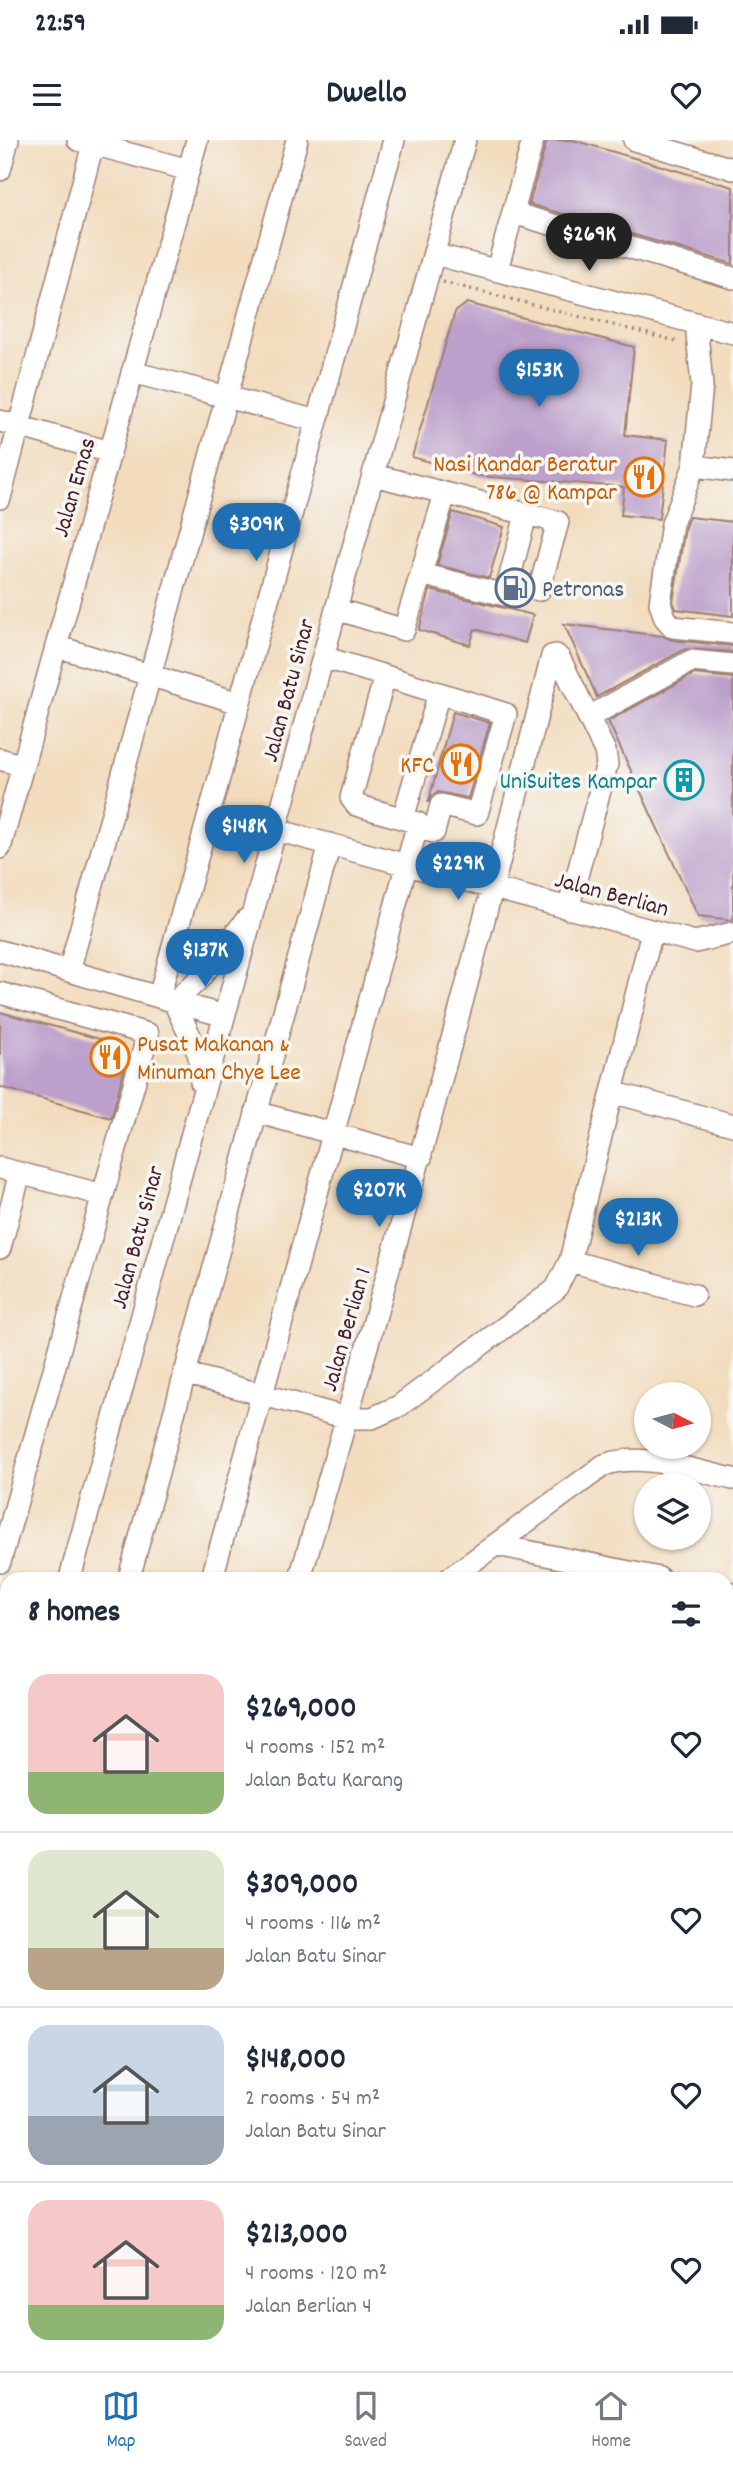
<!DOCTYPE html>
<html lang="en">
<head>
<meta charset="utf-8">
<style>
  body { margin:0; font-family:Dekko,sans-serif; background:#f6f6f7; color:#1f2937; height:100vh; display:flex; flex-direction:column; font-size:26px; white-space:nowrap }
  * { box-sizing:border-box; margin:0 }
  p { font-size:23px; color:#747a83 }
  .icon { flex:none; width:38px; height:38px; fill:none; stroke:currentColor; stroke-width:2; stroke-linecap:round; stroke-linejoin:round }
  .map { position:relative; flex:1; overflow:hidden }
  .panel { position:absolute; left:0px; top:1432px; width:733px; height:800px; display:flex; flex-direction:column; background:#fff; border-radius:21px 21px 0 0; box-shadow:0 2px 5px #0004 }
  .panel>* { flex:none }
  .needle { width:46px; rotate:96deg }
  .buttons { position:absolute; left:634px; top:1242px; display:grid; gap:14px }
  .buttons a { display:grid; place-items:center; width:77px; height:77px; border-radius:50%; background:#fff; box-shadow:0 2px 5px #0004; font-size:35px }
  .price { position:absolute; translate:-50% -60px; padding:0 16px; border-radius:24px; background:#1f6fb2; color:#fff; font-size:23px; line-height:46px; filter:drop-shadow(0 2px 4px #0008) }
  .price::after { content:''; position:absolute; left:50%; top:42px; width:21px; height:16px; margin-left:-10px; background:inherit; clip-path:polygon(0 0,100% 0,50% 100%) }
  .price.on { background:#222; color:#fff }
  ul { padding:0; list-style:none }
  li { display:flex; align-items:center; gap:21px; height:175px; padding:0 28px }
  li+li { border-top:2px solid #e0e1e3 }
  li span { display:grid; place-items:center; flex:none; width:196px; height:140px; border-radius:21px; color:#555 }
  li>.icon { margin-inline-start:auto }
  span .icon { width:84px; height:84px; fill:#fffc; stroke-width:1 }
  li b { font-size:30px }
  h2 { display:flex; justify-content:space-between; align-items:center; height:84px; padding:0 28px; font-size:30px }
  .status { display:flex; justify-content:space-between; align-items:center; height:49px; padding:0 35px; background:#fff; direction:ltr }
  .status svg { height:19px; fill:currentColor }
  header { display:flex; justify-content:space-between; align-items:center; height:91px; padding:0 28px; background:#fff; font-size:32px; font-weight:800 }
  .tab-bar { display:flex; justify-content:space-around; align-items:center; height:98px; border-top:2px solid #e0e1e3; background:#fff; font-size:19px; color:#747a83 }
  .tab-bar a { display:grid; justify-items:center; gap:4px }
  .tab-bar .on { color:#1f6fb2 }
  .map>svg:first-child { display:block }
  .building { fill:#bca0cb }
  .lines { fill:none; stroke-linecap:round; stroke-linejoin:round }
  .minor-casing { stroke:#9e7e74; stroke-width:24 }
  .path { stroke:#9e7e74; stroke-width:3.5; stroke-dasharray:2 5; stroke-linecap:butt }
  .minor { stroke:#fff; stroke-width:21 }
  .labels { text-anchor:middle; stroke-width:7; stroke-linejoin:round; paint-order:stroke }
  .food-label { font-size:24px; fill:#c56008; stroke:#f6f6f2; text-anchor:end }
  .street-label { font-size:24px; fill:#4a1f2b; stroke:#f6f6f2 }
  .service-label { font-size:24px; fill:#4e5e75; stroke:#f6f6f2; text-anchor:start }
  .culture-label { font-size:24px; fill:#0d838f; stroke:#f6f6f2; text-anchor:end }
</style>
</head>
<body>
<div class="status"><b>22:59</b><svg viewBox="0 0 49 12"><path d="M0 12V9h3v3zM5 12V6h3v6zM10 12V3h3v9zM15 12V0h3v12zM26 1h20v11H26zM47 4h2v5h-2z"/></svg></div>
<header><svg class="icon" aria-label="menu" viewBox="0 0 24 24"><path d="M4 6h16M4 12h16M4 18h16"/></svg>Dwello<svg class="icon" aria-label="heart" viewBox="0 0 24 24"><path d="M12 20l-8-8c-3-5 5-10 8-4 3-6 11-1 8 4z"/></svg></header>
<div class="map">
<svg width="733" height="2231" viewBox="0 0 733 2231">
  <rect width="100%" height="100%" fill="#f6f6f2"/>
  <filter id="ink" filterUnits="userSpaceOnUse"><feTurbulence type="fractalNoise" baseFrequency=".0143" numOctaves="2"/><feDisplacementMap in="SourceGraphic" scale="14" xChannelSelector="R" yChannelSelector="G"/><feConvolveMatrix kernelMatrix="1 2 1 2 8 2 1 2 1" color-interpolation-filters="sRGB"/></filter>
  <filter id="wash" filterUnits="userSpaceOnUse"><feTurbulence type="fractalNoise" baseFrequency=".00686" numOctaves="4" result="noise"/><feDisplacementMap in="SourceGraphic" scale="28" xChannelSelector="R" yChannelSelector="G"/><feGaussianBlur stdDeviation="1.57" result="paint"/><feColorMatrix in="noise" values="0 0 0 0 0 0 0 0 0 0 0 0 0 0 0 0 0 1.4 0 .05"/><feComposite in="paint" operator="in"/></filter>
  <g filter="url(#wash)">
    <rect width="100%" height="100%" fill="#f2dcbd"/>
    <g id="blocks">
      <path class="building" d="M547,0H573L733,47V124L529,64Z
        M467,163L634,207L625,295L668,300L659,379L621,375L624,347L479,336L412,317L455,172Z
        M453,372L504,387L489,438L437,425Z
        M689,377L733,382V476L676,469L673,462L685,387Z
        M430,450L533,475L525,503L475,489L470,505L419,490Z
        M564,484L663,496L672,500L733,506V512L685,509L597,557Z
        M694,534L733,538V780L698,776L608,581Z
        M453,572L490,583L468,658L438,652L432,655L428,663Z
        M0,872L122,905L126,923L111,978L0,947Z"/>
    </g>
  </g>
  <g filter="url(#ink)">
    <use href="#blocks" fill-opacity="0" stroke="#9e7e74" stroke-width="2"/>
    <g class="lines">
      <g class="minor-casing">
        <path id="minor" d="M78,0L189,30
          M634,0L733,29
          M0,30L8,0
          M513,73L733,138
          M434,114L733,193
          M497,130L533,0
          M696,183L702,245L694,326L672,384L660,463L665,478L673,487L733,493
          M132,232L317,281
          M0,281L110,312
          M694,326L733,331
          M374,335L558,382L539,450L508,442
          M0,358L93,4
          M421,434L505,455L526,375
          M336,469L404,490L445,354
          M56,506L239,563
          M385,536L439,553L403,679
          M589,577L691,521L733,525
          M0,619L23,626
          M417,688L434,692L441,665L477,674L506,574L439,553
          M276,690L695,802L733,793
          M0,708L197,0
          M0,811L224,876
          M69,831L297,0
          M0,853L148,894L0,1422
          M159,857L394,0
          M174,862L198,840L247,779
          M174,862L199,915L201,942
          M612,952L733,985
          M256,972L421,1018
          M0,1028L103,1055
          M0,1108L20,1033
          M570,1121L694,1155
          M184,1233L347,1278H372L399,1266L556,1149L570,1121L652,791
          M497,1405L659,1438
          M70,1438L465,0
          M129,1438L330,704
          M212,1438L418,683L356,665L351,658L385,536L323,517
          M300,1438C390,1133 474,826 552,516L556,515L560,519L605,611L607,624L568,769
          M450,1438L604,1325C641,1311 694,1331 733,1339
          M726,1452L733,1454
          M726,1587L733,1551
          M0,1610L7,1594
          M726,1622L733,1623
          M726,1668L733,1670
          M0,1685L7,1674
          M0,1765L7,1741
          M0,1858L7,1859
          M726,1874L733,1877
          M0,1913L7,1887
          M0,2124L7,2126"/>
      </g>
      <path class="path" d="M443,142L680,202"/>
      <use href="#minor" class="minor"/>
    </g>
  </g>
  <defs>
    <g id="restaurant-ring" transform="scale(2.0125)"><circle r="9.5" fill="#f6f6f2" stroke="#e8710a" stroke-width="1.5"/><path d="M-5-6h1v4h1v-4h1v4h1v-4h1v5L-1.5 .5V6h-2V.5L-5-1ZM5-6V6H3V1.5H1.5Q1.5-4 5-6Z" fill="#e8710a"/></g>
    <g id="fuel-ring" transform="scale(2.0125)"><circle r="9.5" fill="#f6f6f2" stroke="#5c6f8a" stroke-width="1.5"/><path d="M-5.5-6h7V0h2V4h1.3V-2.5L3-4.5l.8-.8L6-3V5H2.5V1h-1V6h-7ZM-4.2-4.7v3.2H.2V-4.7Z" fill="#5c6f8a"/></g>
    <g id="building-ring" transform="scale(2.0125)"><circle r="9.5" fill="#f6f6f2" stroke="#0f9aa8" stroke-width="1.5"/><path d="M-4-6H4V6H1V3H-1V6H-4ZM-2.5-4.3h1.7v1.8h-1.7ZM.8-4.3h1.7v1.8H.8ZM-2.5-1h1.7V.8h-1.7ZM.8-1h1.7V.8H.8Z" fill="#0f9aa8"/></g>
  </defs>
  <g fill-rule="evenodd">
    <use href="#restaurant-ring" x="644" y="337"/>
    <use href="#fuel-ring" x="515" y="448"/>
    <use href="#restaurant-ring" x="461" y="624"/>
    <use href="#building-ring" x="684" y="640"/>
    <use href="#restaurant-ring" x="110" y="917"/>
  </g>
  <g class="labels">
    <g class="food-label">
      <text x="617" y="331">Nasi Kandar Beratur<tspan x="617" dy="28">786 @ Kampar</tspan></text>
      <text x="434" y="632">KFC</text>
      <text x="137" y="911" text-anchor="start">Pusat Makanan &amp;<tspan x="137" dy="28">Minuman Chye Lee</tspan></text>
    </g>
    <g class="street-label">
      <text transform="translate(73 347) rotate(-74)" y="8">Jalan Emas</text>
      <text transform="translate(287 550) rotate(-75)" y="8">Jalan Batu Sinar</text>
      <text transform="translate(612 753) rotate(15)" y="8">Jalan Berlian</text>
      <text transform="translate(136 1097) rotate(-75)" y="8">Jalan Batu Sinar</text>
      <text transform="translate(345 1189) rotate(-74)" y="8">Jalan Berlian 1</text>
    </g>
    <g class="service-label">
      <text x="542" y="456">Petronas</text>
    </g>
    <g class="culture-label">
      <text x="657" y="648">UniSuites Kampar</text>
    </g>
  </g>
</svg>
<div class="buttons">
<a><svg class="needle" viewBox="-14 -14 28 28"><path d="M0-13l5 13h-10z" fill="#e53935"/><path d="M0 13l5-13h-10z" fill="#747a83"/></svg></a>
<a><svg class="icon" aria-label="layers" viewBox="0 0 24 24"><path d="M12 4l9 5-9 5-9-5zM3 14l9 5 9-5"/></svg></a>
</div>
<b class="price on" style="left:589px;top:133px">$269K</b>
<b class="price" style="left:539px;top:269px">$153K</b>
<b class="price" style="left:256px;top:423px">$309K</b>
<b class="price" style="left:244px;top:725px">$148K</b>
<b class="price" style="left:458px;top:762px">$229K</b>
<b class="price" style="left:205px;top:849px">$137K</b>
<b class="price" style="left:379px;top:1089px">$207K</b>
<b class="price" style="left:638px;top:1118px">$213K</b>
<section class="panel">
<h2>8 homes<svg class="icon" aria-label="filters" viewBox="0 0 24 24"><path d="M4 7h16M4 17h16"/><circle cx="9" cy="7" r="2"/><circle cx="15" cy="17" r="2"/></svg></h2>
<ul>
<li><span style="background:linear-gradient(#f6c9c9 70%,#8fb573 0)"><svg class="icon" aria-label="home" viewBox="0 0 24 24"><path d="M3 11l9-7 9 7M6 9v11h12V9"/></svg></span><div><b>$269,000</b><p>4 rooms · 152 m²</p><p>Jalan Batu Karang</p></div><svg class="icon" aria-label="heart" viewBox="0 0 24 24"><path d="M12 20l-8-8c-3-5 5-10 8-4 3-6 11-1 8 4z"/></svg></li>
<li><span style="background:linear-gradient(#dfe7d0 70%,#b9a48a 0)"><svg class="icon" aria-label="home" viewBox="0 0 24 24"><path d="M3 11l9-7 9 7M6 9v11h12V9"/></svg></span><div><b>$309,000</b><p>4 rooms · 116 m²</p><p>Jalan Batu Sinar</p></div><svg class="icon" aria-label="heart" viewBox="0 0 24 24"><path d="M12 20l-8-8c-3-5 5-10 8-4 3-6 11-1 8 4z"/></svg></li>
<li><span style="background:linear-gradient(#c9d6e8 65%,#9aa5b1 0)"><svg class="icon" aria-label="home" viewBox="0 0 24 24"><path d="M3 11l9-7 9 7M6 9v11h12V9"/></svg></span><div><b>$148,000</b><p>2 rooms · 54 m²</p><p>Jalan Batu Sinar</p></div><svg class="icon" aria-label="heart" viewBox="0 0 24 24"><path d="M12 20l-8-8c-3-5 5-10 8-4 3-6 11-1 8 4z"/></svg></li>
<li><span style="background:linear-gradient(#f6c9c9 75%,#8fb573 0)"><svg class="icon" aria-label="home" viewBox="0 0 24 24"><path d="M3 11l9-7 9 7M6 9v11h12V9"/></svg></span><div><b>$213,000</b><p>4 rooms · 120 m²</p><p>Jalan Berlian 4</p></div><svg class="icon" aria-label="heart" viewBox="0 0 24 24"><path d="M12 20l-8-8c-3-5 5-10 8-4 3-6 11-1 8 4z"/></svg></li>
</ul>
</section>
</div>
<nav class="tab-bar">
<a class="on"><svg class="icon" aria-label="map" viewBox="0 0 24 24"><path d="M3 6l6-2 6 2 6-2v14l-6 2-6-2-6 2zM9 4v14M15 6v14"/></svg>Map</a>
<a><svg class="icon" aria-label="saved" viewBox="0 0 24 24"><path d="M7 4h10v16l-5-4-5 4z"/></svg>Saved</a>
<a><svg class="icon" aria-label="home" viewBox="0 0 24 24"><path d="M3 11l9-7 9 7M6 9v11h12V9"/></svg>Home</a>
</nav>
</body>
</html>
